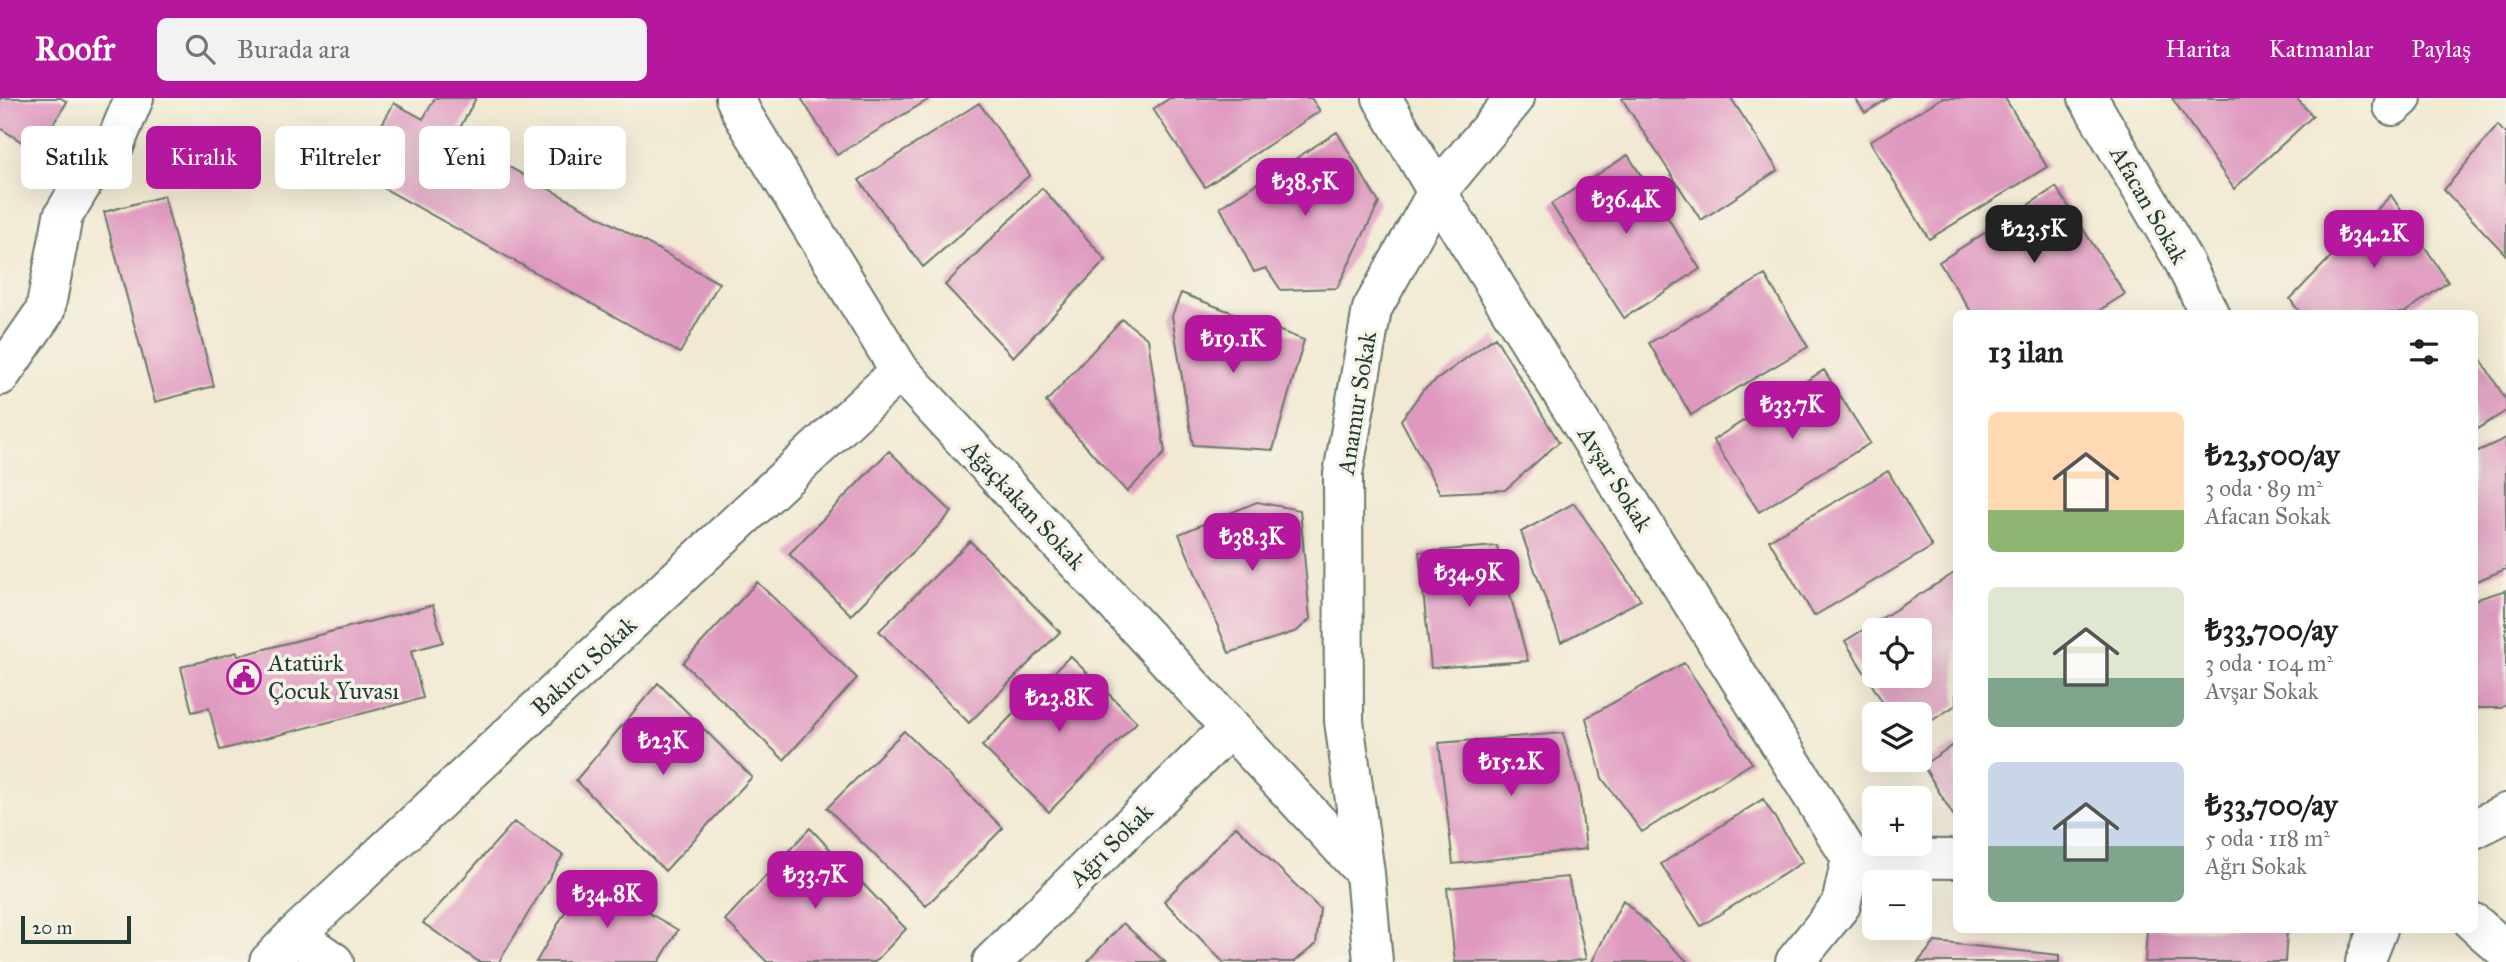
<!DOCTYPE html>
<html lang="tr">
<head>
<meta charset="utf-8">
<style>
  body { margin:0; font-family:"IM FELL Great Primer",serif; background:#f2f2f2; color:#202124; height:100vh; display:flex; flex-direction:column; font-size:26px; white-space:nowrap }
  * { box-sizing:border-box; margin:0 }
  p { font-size:23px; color:#757577 }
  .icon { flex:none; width:38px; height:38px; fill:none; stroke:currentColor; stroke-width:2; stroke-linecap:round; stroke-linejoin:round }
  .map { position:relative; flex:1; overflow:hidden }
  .details { position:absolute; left:1953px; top:212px; width:525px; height:623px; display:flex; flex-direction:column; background:#fff; border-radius:10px; box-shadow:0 7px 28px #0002 }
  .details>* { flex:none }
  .guide { position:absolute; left:21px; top:28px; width:665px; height:63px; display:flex; gap:14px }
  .buttons { position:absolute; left:1862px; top:520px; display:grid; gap:14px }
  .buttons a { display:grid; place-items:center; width:70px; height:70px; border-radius:10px; background:#fff; box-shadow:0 7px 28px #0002; font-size:35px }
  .scale { position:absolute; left:21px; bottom:18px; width:110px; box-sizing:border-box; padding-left:7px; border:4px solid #1f3d34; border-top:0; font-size:19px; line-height:24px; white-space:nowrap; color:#1f3d34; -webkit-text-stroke:5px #f7f3e8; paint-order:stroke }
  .price { position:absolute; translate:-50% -60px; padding:0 16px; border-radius:14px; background:#b5179e; color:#fff; font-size:23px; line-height:46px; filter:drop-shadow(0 2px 4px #0008) }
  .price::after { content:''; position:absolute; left:50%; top:42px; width:21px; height:16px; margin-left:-10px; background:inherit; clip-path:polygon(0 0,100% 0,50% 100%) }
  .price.on { background:#222; color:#fff }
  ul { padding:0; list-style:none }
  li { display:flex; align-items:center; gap:21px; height:175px; padding:0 35px }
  li span { display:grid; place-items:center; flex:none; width:196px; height:140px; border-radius:10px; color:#555 }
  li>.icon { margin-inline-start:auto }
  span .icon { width:84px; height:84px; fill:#fffc; stroke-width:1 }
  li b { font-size:30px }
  h2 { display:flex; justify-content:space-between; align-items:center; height:84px; padding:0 35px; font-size:30px }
  .pill { padding:0 24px; border-radius:10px; background:#fff; box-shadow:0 7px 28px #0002; font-size:24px; line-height:63px }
  .pill.on { background:#b5179e; color:#fff }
  header { display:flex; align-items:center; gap:42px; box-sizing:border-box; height:98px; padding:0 35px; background:#b5179e; color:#fff }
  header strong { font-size:33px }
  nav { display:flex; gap:38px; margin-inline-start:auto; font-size:24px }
  .search { width:490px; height:63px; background:#f2f2f2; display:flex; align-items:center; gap:18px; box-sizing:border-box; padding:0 24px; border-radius:10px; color:#757577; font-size:26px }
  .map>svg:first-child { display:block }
  .building { fill:#df98bf; fill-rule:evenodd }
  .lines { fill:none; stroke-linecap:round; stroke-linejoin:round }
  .minor-casing { stroke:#68796b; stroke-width:42 }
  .minor { stroke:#fff; stroke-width:38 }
  .labels { text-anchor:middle; stroke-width:7; stroke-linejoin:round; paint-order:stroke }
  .street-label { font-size:24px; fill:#1f3d34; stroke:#f7f3e8 }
  .poi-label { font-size:24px; fill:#1f3d34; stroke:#f7f3e8; text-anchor:start }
</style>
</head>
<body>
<header>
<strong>Roofr</strong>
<div class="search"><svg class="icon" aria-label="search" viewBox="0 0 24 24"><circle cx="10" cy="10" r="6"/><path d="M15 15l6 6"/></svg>Burada ara</div>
<nav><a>Harita</a><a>Katmanlar</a><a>Paylaş</a></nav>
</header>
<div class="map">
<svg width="2506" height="864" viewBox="0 0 2506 864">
  <rect width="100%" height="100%" fill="#f7f3e8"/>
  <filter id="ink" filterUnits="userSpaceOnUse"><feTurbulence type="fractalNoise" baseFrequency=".0143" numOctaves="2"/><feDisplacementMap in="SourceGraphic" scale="14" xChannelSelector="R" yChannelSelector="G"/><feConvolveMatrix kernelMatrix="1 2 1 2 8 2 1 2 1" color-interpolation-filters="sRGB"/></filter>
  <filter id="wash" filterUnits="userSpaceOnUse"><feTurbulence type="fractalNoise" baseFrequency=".00686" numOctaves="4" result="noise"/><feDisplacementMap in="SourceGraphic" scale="28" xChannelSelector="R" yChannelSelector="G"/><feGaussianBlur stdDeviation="1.57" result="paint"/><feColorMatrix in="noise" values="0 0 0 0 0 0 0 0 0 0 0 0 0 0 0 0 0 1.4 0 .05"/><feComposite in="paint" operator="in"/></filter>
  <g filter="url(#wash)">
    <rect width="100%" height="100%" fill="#f1e9d1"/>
    <g id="blocks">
      <path class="building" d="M0,0H61L67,4L36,53L0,30Z
        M435,0H476L455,39L719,185L680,255L355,74L394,5L423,21Z
        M801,0H931L837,57Z
        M1170,0H1311L1320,13L1205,89L1153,11Z
        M1624,0H1731L1778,72L1701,122L1622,1Z
        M1855,0H1889L1865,15Z
        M1942,0H2005L2047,69L1929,141L1870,43Z
        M2172,0H2296L2313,18L2234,91Z
        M979,5L1030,77L923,169L859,82Z
        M2498,27L2506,37V157L2444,92Z
        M1337,34L1379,105L1337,190L1281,192L1266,170L1254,174L1220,109Z
        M1628,57L1700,171L1624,220L1551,106Z
        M2056,89L2125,196L2095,215H1972L1939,164Z
        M1042,90L1106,162L1013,259L945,187Z
        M2391,97L2448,184L2404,215H2300L2290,201Z
        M164,98L214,288L155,304L104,114Z
        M1765,177L1808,249L1691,317L1649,245Z
        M1181,195L1304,242L1273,352L1193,347L1172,218Z
        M1122,221L1148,241L1165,355L1127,394L1046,304Z
        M1495,239L1559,344L1505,392L1440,395L1401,322L1423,292Z
        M2474,250L2506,302V313L2474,333Z
        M1824,272L1870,345L1759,414L1713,342Z
        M2506,340V471L2474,484V355Z
        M889,353L952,414L851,517L789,456Z
        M1888,373L1932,449L1814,518L1769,442Z
        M1257,404L1300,412L1310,521L1297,533L1229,555L1179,436Z
        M1574,405L1641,502L1561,544L1521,434Z
        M970,443L1060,534L969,625L879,533Z
        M1497,448L1528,563L1431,570L1419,454Z
        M1956,474V607L1920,630V616H1890L1845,543ZM1874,532H1920V578H1874Z
        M757,484L857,580L784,662L683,565Z
        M2506,492V607L2501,610H2474V502Z
        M433,507L443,544L411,553L423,600L220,652L209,610L192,614L181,569L237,554L238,558Z
        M1070,558L1137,624L1049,714L982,648Z
        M1684,565L1752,665L1642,734L1602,680L1586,620Z
        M658,585L752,679L665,773L576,682Z
        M904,633L1003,730L926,808L827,710Z
        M1563,635L1579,691L1586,751L1453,766L1439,645Z
        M1956,645V722L1923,667Z
        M1763,701L1803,764L1701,828L1661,766Z
        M514,724L563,757L499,864H479L423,825Z
        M1236,728L1320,811L1316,846L1294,864H1223L1164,803Z
        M810,730L906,831L875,864H767L725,822Z
        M586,778L678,832L659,864H536Z
        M1568,779L1586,861L1568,864H1455L1447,790Z
        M1623,802L1688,864H1592Z
        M1123,825L1165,864H1087Z
        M2147,831L2287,832L2285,864H2145Z
        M1935,844L2059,857V864H1918Z"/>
    </g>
  </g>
  <g filter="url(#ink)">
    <use href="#blocks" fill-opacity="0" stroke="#68796b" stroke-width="2"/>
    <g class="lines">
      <g class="minor-casing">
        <path id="minor" d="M735,0L743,17L900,273L1365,775
          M1382,0L1437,94L1851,760L1956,761
          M2088,0L2183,162L2209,215
          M2393,8L2402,0
          M0,278L45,213L63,118L90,73L115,46L134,0
          M2474,731L2506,715
          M2474,825L2506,853
          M295,837L334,864
          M269,864L295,837L900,273
          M992,864L1230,630
          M1373,864L1365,775L1344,623L1343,376L1372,211L1437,94L1515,0
          M1795,864L1841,807L1851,760
          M2365,864L2378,831"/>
      </g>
      <use href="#minor" class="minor"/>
    </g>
  </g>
  <defs>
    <g id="civic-ring" transform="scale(1.75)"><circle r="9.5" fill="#f7f3e8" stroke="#b5179e" stroke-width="1.5"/><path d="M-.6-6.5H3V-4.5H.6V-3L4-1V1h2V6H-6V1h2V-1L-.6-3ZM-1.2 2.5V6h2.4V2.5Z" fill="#b5179e"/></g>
  </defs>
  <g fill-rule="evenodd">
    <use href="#civic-ring" x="244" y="579"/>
  </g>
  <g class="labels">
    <g class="street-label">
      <text transform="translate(2149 107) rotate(60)" y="8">Afacan Sokak</text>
      <text transform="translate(1357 305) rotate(-81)" y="8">Anamur Sokak</text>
      <text transform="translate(1615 381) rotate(58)" y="8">Avşar Sokak</text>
      <text transform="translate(1024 407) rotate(47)" y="8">Ağaçkakan Sokak</text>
      <text transform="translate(584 568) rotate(-43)" y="8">Bakırcı Sokak</text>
      <text transform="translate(1111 747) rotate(-45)" y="8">Ağrı Sokak</text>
    </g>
    <g class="poi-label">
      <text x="268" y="573">Atatürk<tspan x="268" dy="28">Çocuk Yuvası</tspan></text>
    </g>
  </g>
</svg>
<div class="buttons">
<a><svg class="icon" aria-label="locate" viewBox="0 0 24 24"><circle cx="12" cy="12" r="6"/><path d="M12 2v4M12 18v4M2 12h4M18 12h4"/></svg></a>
<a><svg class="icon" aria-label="layers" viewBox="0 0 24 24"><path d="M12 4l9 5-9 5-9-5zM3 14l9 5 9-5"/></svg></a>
<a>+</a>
<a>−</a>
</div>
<div class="scale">20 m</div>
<b class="price" style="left:1305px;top:120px">₺38.5K</b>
<b class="price" style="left:1626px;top:138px">₺36.4K</b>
<b class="price on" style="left:2034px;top:167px">₺23.5K</b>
<b class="price" style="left:2374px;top:172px">₺34.2K</b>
<b class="price" style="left:1233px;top:277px">₺19.1K</b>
<b class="price" style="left:1792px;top:343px">₺33.7K</b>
<b class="price" style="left:1252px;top:475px">₺38.3K</b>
<b class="price" style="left:1469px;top:511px">₺34.9K</b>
<b class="price" style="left:1059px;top:636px">₺23.8K</b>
<b class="price" style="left:663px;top:679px">₺23K</b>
<b class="price" style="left:1511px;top:700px">₺15.2K</b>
<b class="price" style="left:815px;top:813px">₺33.7K</b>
<b class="price" style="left:607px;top:832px">₺34.8K</b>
<div class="guide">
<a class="pill">Satılık</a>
<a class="pill on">Kiralık</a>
<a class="pill">Filtreler</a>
<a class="pill">Yeni</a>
<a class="pill">Daire</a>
</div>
<section class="details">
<h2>13 ilan<svg class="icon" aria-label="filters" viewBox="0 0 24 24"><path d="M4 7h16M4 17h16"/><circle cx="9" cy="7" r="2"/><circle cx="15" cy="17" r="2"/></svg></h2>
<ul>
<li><span style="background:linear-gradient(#ffd9b3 70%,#8fb573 0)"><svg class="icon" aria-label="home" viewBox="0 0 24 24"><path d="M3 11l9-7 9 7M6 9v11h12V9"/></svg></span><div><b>₺23,500/ay</b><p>3 oda · 89 m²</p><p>Afacan Sokak</p></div></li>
<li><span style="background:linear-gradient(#dfe7d0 65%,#7fa58c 0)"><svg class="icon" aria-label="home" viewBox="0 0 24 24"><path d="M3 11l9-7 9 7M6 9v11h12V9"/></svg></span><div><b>₺33,700/ay</b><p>3 oda · 104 m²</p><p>Avşar Sokak</p></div></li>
<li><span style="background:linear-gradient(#c9d6e8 60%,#7fa58c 0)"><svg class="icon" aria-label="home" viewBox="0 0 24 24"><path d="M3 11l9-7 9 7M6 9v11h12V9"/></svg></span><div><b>₺33,700/ay</b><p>5 oda · 118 m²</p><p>Ağrı Sokak</p></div></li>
</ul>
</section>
</div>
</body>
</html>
